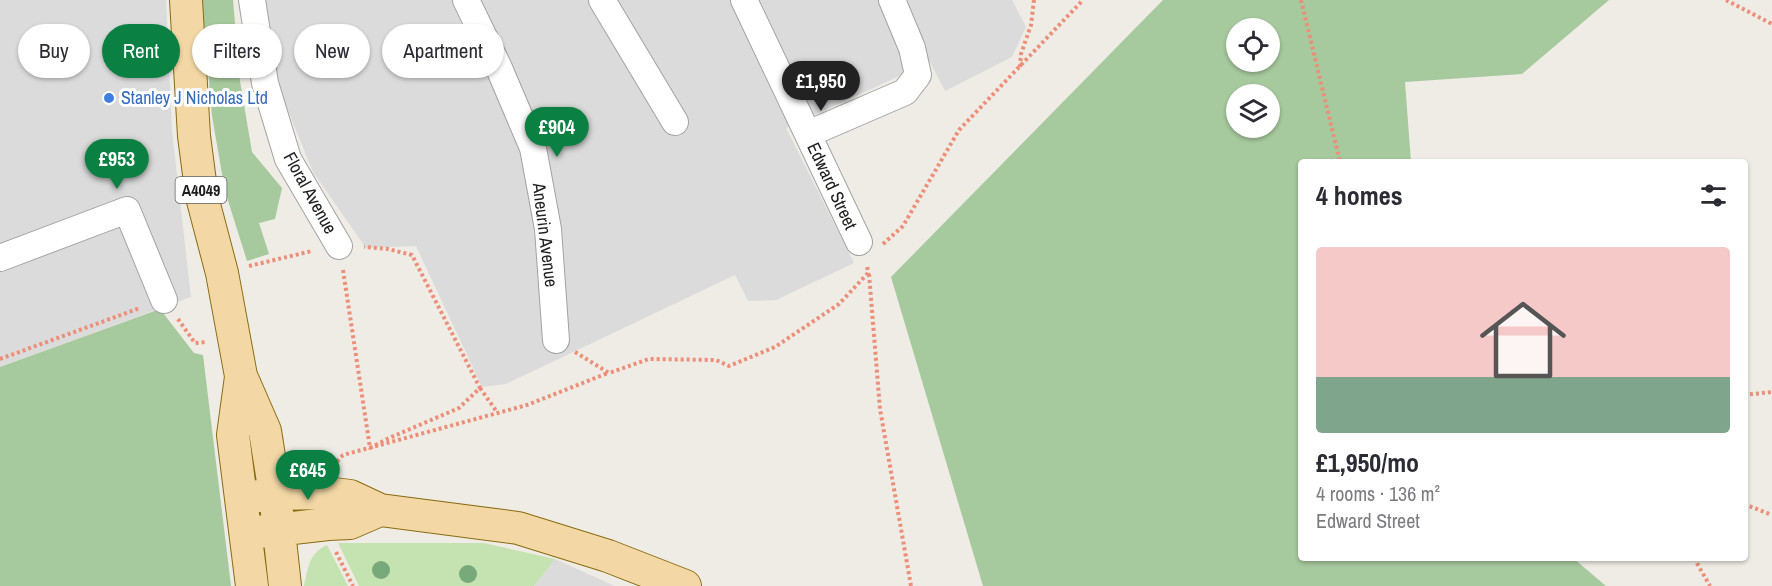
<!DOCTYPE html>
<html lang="en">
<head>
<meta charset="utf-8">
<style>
  body { margin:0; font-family:"Archivo Narrow",sans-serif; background:#f7f7f7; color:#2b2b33; height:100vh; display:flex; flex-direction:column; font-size:22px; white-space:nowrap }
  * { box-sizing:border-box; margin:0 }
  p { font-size:20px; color:#7c7c81 }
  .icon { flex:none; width:33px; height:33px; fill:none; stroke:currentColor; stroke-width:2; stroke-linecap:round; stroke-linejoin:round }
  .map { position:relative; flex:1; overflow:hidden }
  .panel { position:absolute; left:1298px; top:159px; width:450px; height:402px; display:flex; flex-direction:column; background:#fff; border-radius:6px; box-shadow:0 2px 4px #0004 }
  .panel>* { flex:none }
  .hud { position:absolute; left:18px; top:24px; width:570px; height:54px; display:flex; gap:12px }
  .controls { position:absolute; left:1226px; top:18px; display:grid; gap:12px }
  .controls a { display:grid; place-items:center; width:54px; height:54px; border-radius:50%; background:#fff; box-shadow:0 2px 4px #0004; font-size:30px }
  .price { position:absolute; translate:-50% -51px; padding:0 14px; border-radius:21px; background:#0b8043; color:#fff; font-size:20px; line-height:39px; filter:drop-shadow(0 2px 3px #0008) }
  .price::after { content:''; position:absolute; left:50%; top:36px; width:18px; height:14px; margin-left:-9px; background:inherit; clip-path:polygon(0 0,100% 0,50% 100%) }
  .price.active { background:#222; color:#fff }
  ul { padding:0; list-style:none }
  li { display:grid; align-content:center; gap:12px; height:318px; padding:0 18px }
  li+li { border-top:2px solid #e1e1e2 }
  li span { display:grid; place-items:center; height:186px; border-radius:6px; color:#555 }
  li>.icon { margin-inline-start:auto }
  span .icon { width:108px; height:108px; fill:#fffc; stroke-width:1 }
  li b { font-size:26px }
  h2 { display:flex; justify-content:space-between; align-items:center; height:72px; padding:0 18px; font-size:26px }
  .chip { padding:0 21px; border-radius:27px; background:#fff; box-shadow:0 2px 4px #0004; font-size:21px; line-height:54px }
  .chip.active { background:#0b8043; color:#fff }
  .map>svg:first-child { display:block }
  .residential { fill:#dcdbdb }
  .grass { fill:#c5e3b0 }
  .forest { fill:#a7c99e; fill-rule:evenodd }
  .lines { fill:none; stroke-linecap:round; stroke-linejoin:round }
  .minor-casing { stroke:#a2a2a2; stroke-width:28 }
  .major-casing { stroke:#896b0f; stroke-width:34 }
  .path { stroke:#ec8e78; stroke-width:4; stroke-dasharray:3 3; stroke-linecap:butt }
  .minor { stroke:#fff; stroke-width:26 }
  .major { stroke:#f3d8a5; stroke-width:32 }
  .tree { fill:#77a97b }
  .shop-dot { fill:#3f7fe0; stroke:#fff; stroke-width:2 }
  .labels { text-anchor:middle; stroke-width:6; stroke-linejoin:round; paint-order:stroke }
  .shield { fill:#fff; stroke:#626262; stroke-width:1.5 }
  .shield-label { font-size:16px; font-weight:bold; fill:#1e1e1e }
  .shop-label { font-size:18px; fill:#366cbe; stroke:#fff; text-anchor:start }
  .street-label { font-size:18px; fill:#1e1e1e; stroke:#fff }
</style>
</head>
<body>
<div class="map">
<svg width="1772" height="586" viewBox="0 0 1772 586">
  <rect width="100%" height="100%" fill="#eeece5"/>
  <path class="residential" d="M0,0H166L172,131L191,297L0,367Z
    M265,0H1012L1026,27L1012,57L945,91L930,62L786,128L854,263L776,300L748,301L735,275L506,384L482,387L416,246L366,248L313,172L280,91Z
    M555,559L615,586H534Z"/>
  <path class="grass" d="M338,543H484L555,559L534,586H359Z
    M327,545L348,586H304C308,568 309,553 327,545Z"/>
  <path class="forest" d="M202,0H233L240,81L252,152L282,188L275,219L259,223L269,254L247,261L225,191L212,116Z
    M1163,0H1609L1522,74L1405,82L1411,162H1300V558H1573L1606,586H983L891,277ZM1269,28V62H1236V28ZM1269,94V128H1236V94Z
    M160,309L194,353L203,355L231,586H0V367Z"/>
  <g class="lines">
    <g class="minor-casing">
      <path id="minor" d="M252,0L265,83L288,159L339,246
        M466,0L499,68L533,148L548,229L556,340
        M602,0L675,122
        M744,0L859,242
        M808,134L905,92L918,75L912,48L892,0
        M0,258L127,210L164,300"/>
    </g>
    <g class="major-casing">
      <path id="major" d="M186,0L194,136L202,197L222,273L241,376L265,431L275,494L285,586
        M241,377L233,435L252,586
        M242,498L275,494L326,493L350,496L380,510L518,528L608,556L685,586
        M258,532L328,524L350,523L380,510"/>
    </g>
    <path class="path" d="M1301,0L1340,162
      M1726,0L1772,24
      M1020,67L1021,54L1031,25L1034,0
      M883,244L903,226L959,130L1083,0
      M249,266L312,251
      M343,270L370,448L387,439L459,408L480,388L412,255L388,249L364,247
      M869,274L880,409L911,586
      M178,319L195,343L206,342
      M575,352L609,373L649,359L716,360L729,366L775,347L839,304L868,273L867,265
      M0,359L140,308
      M480,388L497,412
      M1744,395L1772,392
      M333,466L343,455L527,405L608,373
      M1744,504L1772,515
      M336,552L353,586
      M1694,558L1710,586"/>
    <use href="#minor" class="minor"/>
    <use href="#major" class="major"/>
  </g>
  <g class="tree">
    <circle cx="381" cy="570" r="9"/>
    <circle cx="468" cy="574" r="9"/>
  </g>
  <circle class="shop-dot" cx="109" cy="98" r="6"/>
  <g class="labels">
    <rect class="shield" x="175.5" y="177" width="51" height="26" rx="4.5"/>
    <g class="shield-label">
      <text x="201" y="196">A4049</text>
    </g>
    <g class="shop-label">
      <text x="121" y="104">Stanley J Nicholas Ltd</text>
    </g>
    <g class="street-label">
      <text transform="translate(832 186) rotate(65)" y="6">Edward Street</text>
      <text transform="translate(310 193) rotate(61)" y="6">Floral Avenue</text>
      <text transform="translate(545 235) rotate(83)" y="6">Aneurin Avenue</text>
    </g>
  </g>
</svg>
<div class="controls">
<a><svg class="icon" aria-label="locate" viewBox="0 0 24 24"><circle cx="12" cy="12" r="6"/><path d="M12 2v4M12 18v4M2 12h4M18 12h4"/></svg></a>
<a><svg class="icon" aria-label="layers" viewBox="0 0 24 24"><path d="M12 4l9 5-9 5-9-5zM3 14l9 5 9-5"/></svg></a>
</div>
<b class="price active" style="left:821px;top:112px">£1,950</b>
<b class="price" style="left:557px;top:158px">£904</b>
<b class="price" style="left:117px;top:190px">£953</b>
<b class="price" style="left:308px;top:501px">£645</b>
<div class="hud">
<a class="chip">Buy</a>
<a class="chip active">Rent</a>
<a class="chip">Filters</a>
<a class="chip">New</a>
<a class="chip">Apartment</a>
</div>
<section class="panel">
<h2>4 homes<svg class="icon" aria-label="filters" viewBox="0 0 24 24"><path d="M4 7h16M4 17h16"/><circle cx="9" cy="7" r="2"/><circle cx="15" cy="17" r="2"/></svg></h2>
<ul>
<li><span style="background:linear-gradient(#f6c9c9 70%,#7fa58c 0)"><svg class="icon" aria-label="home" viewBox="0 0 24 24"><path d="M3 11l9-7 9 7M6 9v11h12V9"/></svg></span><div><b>£1,950/mo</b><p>4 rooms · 136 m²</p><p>Edward Street</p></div></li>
</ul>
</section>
</div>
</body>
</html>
